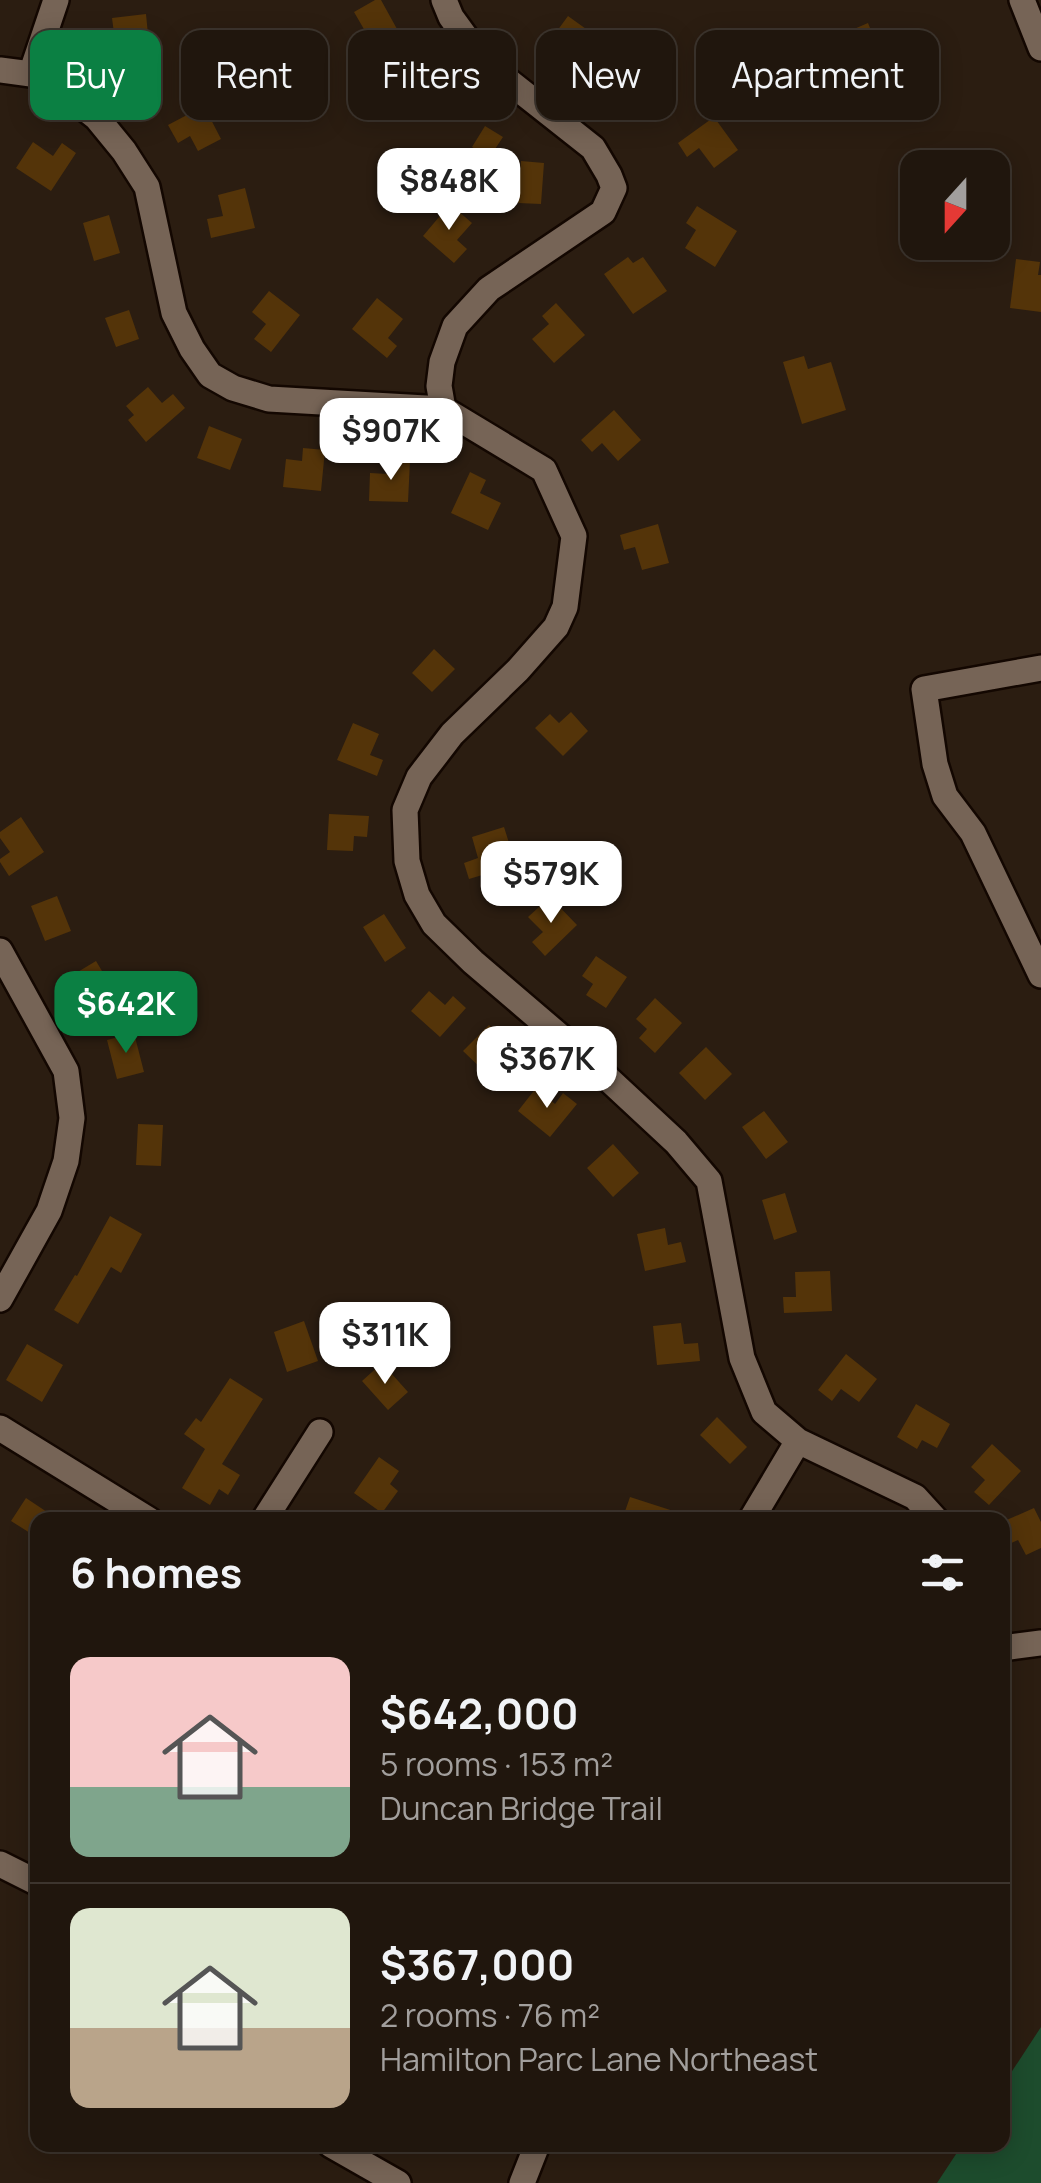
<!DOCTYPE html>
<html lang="en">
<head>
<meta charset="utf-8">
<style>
  body { margin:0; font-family:Manrope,sans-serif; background:#2d231b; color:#f1f3f6; height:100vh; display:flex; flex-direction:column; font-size:38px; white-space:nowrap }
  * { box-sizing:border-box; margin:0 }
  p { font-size:32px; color:#a29f9d }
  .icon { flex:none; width:55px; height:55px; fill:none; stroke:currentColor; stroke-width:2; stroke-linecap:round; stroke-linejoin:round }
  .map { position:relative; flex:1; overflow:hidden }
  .drawer { position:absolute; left:30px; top:1512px; width:980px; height:640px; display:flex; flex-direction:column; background:#20160d; border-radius:20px; box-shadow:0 5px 25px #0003,0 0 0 2px #3d352e }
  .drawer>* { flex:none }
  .guide { position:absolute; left:30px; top:30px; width:982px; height:90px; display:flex; gap:20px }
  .needle { width:65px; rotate:201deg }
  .buttons { position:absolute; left:900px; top:150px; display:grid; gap:20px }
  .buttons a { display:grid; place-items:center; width:110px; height:110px; border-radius:20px; background:#20160d; box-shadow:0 5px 25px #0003,0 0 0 2px #3d352e; font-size:50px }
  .price { position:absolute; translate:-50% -85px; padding:0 22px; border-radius:20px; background:#fff; color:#222; font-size:32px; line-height:65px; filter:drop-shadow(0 2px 5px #0008) }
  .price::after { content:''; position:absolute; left:50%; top:60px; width:30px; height:22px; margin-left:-15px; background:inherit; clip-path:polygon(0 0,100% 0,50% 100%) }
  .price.on { background:#0b8043; color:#fff }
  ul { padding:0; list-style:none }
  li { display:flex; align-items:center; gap:30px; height:250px; padding:0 40px }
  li+li { border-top:2px solid #3d352e }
  li span { display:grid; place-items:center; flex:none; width:280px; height:200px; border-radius:20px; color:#555 }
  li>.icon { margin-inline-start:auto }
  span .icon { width:120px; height:120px; fill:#fffc; stroke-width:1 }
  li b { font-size:42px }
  h2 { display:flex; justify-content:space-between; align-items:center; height:120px; padding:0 40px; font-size:42px }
  .chip { padding:0 35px; border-radius:20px; background:#20160d; box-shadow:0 5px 25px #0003,0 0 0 2px #3d352e; font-size:35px; line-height:90px }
  .chip.on { background:#0b8043; color:#fff }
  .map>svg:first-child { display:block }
  .green { fill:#1d4c2d }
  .building { fill:#543409 }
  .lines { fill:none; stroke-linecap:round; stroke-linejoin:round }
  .minor-casing { stroke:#130701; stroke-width:30 }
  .minor { stroke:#766456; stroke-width:25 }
</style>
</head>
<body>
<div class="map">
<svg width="1041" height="2183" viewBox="0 0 1041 2183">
  <rect width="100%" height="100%" fill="#2b1d11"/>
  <path class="green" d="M1041,2027V2183H937L962,2145H1002L1003,2085Z"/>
  <path class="building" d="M375,0H381L397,29L372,43L354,12Z
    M146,14L150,55L102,60L100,42L115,41L112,18Z
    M568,16L600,39L582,64L566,53L558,65L541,53Z
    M868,23L874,38L860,44L869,66L834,81L824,56L831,53L826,41Z
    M409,61L419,75L428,69L441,86L409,108L387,76Z
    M628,66L657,92L631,120L602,94Z
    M204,106L221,139L198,151L190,136L178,143L168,125Z
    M714,117L738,150L714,168L699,148L687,157L678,143Z
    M485,126L503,137L489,158L472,147Z
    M33,142L53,156L62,143L76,153L51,191L16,168Z
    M521,161L544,163L541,204L518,203Z
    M245,188L255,228L211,238L207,219L223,216L218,195Z
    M450,204L472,223L457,240L467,249L454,263L423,236Z
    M697,206L737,231L715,267L685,248L696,230L686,223Z
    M109,215L120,253L94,261L83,223Z
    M628,257L633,263L643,257L667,291L633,314L604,274Z
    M1016,259L1040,262L1038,275H1041V312L1010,308Z
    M269,291L300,315L271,352L254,339L266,324L252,312Z
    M377,298L403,319L388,338L397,346L387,358L352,329Z
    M556,303L585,335L554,363L532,339L549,324L542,316Z
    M129,310L139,339L116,347L105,318Z
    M804,356L808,369L831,362L846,410L802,424L783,362Z
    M148,387L162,403L173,394L185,408L146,442L128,420L134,415L126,406Z
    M614,410L641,440L618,461L602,443L592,452L581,440Z
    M209,426L242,439L230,470L197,458Z
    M303,448L325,450L321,491L283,487L286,459L302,461Z
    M388,460L410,461L408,502L369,501L370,473L388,474Z
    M470,472L486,480L480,493L501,503L488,530L451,513Z
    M658,524L669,563L642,570L635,547L624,550L620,535Z
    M434,649L455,669L432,692L412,673Z
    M571,712L588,731L563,756L535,728L550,714L559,723Z
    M353,723L379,734L370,755L383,760L377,776L337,760Z
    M329,814L369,816L367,837L354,836L353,851L327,850Z
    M21,817L44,852L9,876L0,862V859L10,852L0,838V832Z
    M504,827L516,865L469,879L464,863L478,858L472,837Z
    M57,896L71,931L45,941L31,906Z
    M550,897L577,925L545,956L532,942L543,932L528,917Z
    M384,914L406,948L385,962L363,927Z
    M596,956L627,977L606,1008L586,995L593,984L582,976Z
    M96,961L117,996L92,1010L71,976Z
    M429,991L445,1005L453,996L466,1008L440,1037L411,1011Z
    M655,998L682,1023L655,1053L639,1038L647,1029L636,1019Z
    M489,1025L514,1049L488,1075L463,1051Z
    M134,1033L144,1072L117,1079L107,1040Z
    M706,1047L732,1074L705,1100L679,1073Z
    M536,1088L555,1104L563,1093L577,1104L550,1137L518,1111Z
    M764,1111L788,1142L766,1159L742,1127Z
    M138,1124L163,1125L161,1166L136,1165Z
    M613,1144L639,1173L613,1197L587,1168Z
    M785,1193L797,1232L774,1240L762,1200Z
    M110,1216L142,1234L121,1273L111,1267L78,1324L54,1310L75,1275L77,1276Z
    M665,1228L668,1245L681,1242L686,1262L645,1271L637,1234Z
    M830,1271L832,1311L784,1313L783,1297H796L795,1272Z
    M304,1321L318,1361L287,1372L274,1332Z
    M681,1323L684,1344L698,1343L700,1361L657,1365L653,1326Z
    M27,1344L63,1365L42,1402L6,1380Z
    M846,1354L877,1379L859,1402L841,1389L832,1401L818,1390Z
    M382,1363L408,1392L388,1410L362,1381Z
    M230,1378L263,1399L222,1464L240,1475L228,1495L219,1489L210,1505L182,1488L205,1449L184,1434L196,1418L201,1422Z
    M916,1404L950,1424L937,1448L922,1440L917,1449L897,1437Z
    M717,1417L747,1447L730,1464L700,1435Z
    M992,1444L1021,1471L989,1505L974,1492L985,1480L971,1467Z
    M379,1457L399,1471L390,1484L398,1491L382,1513L354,1493Z
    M630,1497L692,1517V1520H622Z
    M26,1498L59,1520H38V1538L11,1521Z
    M1034,1508L1041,1522V1548L1026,1555L1018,1540L1009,1544L1002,1530V1522Z"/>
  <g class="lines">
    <g class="minor-casing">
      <path id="minor" d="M1022,0L1041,48
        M0,70L31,74L49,80L97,118L124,151L147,187L174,313L192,349L210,375L233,388L269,399L443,409L544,470L574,536L565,607L556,627L518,670L452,734L419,777L405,810L407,861L417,895L434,924L473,962L590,1062L676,1142L709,1181L742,1358L764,1412L798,1441L915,1497L936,1520
        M31,74L56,0
        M443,409L439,386L442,362L455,326L489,289L603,212L614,188L609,175L593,148L483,61L451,17L444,0
        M1041,668L924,689L935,764L945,796L973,833L1041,975
        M0,951L66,1071L72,1118L66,1161L49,1211L0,1299
        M0,1428L149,1520
        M264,1520L320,1432
        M751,1520L798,1441
        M1002,1648L1041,1643
        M0,1864L38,1883
        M331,2145L398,2183
        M522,2183L537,2145"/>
    </g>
    <use href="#minor" class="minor"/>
  </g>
</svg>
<div class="buttons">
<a><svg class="needle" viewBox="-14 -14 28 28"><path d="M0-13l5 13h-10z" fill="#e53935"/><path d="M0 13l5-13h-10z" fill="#a29f9d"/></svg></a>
</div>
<b class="price" style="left:449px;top:233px">$848K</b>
<b class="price" style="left:391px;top:483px">$907K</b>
<b class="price" style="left:551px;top:926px">$579K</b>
<b class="price on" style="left:126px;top:1056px">$642K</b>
<b class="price" style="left:547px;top:1111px">$367K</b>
<b class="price" style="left:385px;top:1387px">$311K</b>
<div class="guide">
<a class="chip on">Buy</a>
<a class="chip">Rent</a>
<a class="chip">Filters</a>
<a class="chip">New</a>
<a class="chip">Apartment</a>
</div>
<section class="drawer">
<h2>6 homes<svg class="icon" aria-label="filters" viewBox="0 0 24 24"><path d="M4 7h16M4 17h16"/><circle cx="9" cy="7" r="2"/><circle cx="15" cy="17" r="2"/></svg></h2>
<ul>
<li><span style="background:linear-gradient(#f6c9c9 65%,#7fa58c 0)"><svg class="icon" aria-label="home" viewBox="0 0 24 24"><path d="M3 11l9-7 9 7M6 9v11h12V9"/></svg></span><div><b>$642,000</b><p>5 rooms · 153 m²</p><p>Duncan Bridge Trail</p></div></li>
<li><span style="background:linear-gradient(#dfe7d0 60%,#b9a48a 0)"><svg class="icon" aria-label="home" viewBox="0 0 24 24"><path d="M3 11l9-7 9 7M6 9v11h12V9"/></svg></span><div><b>$367,000</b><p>2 rooms · 76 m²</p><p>Hamilton Parc Lane Northeast</p></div></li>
</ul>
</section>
</div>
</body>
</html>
